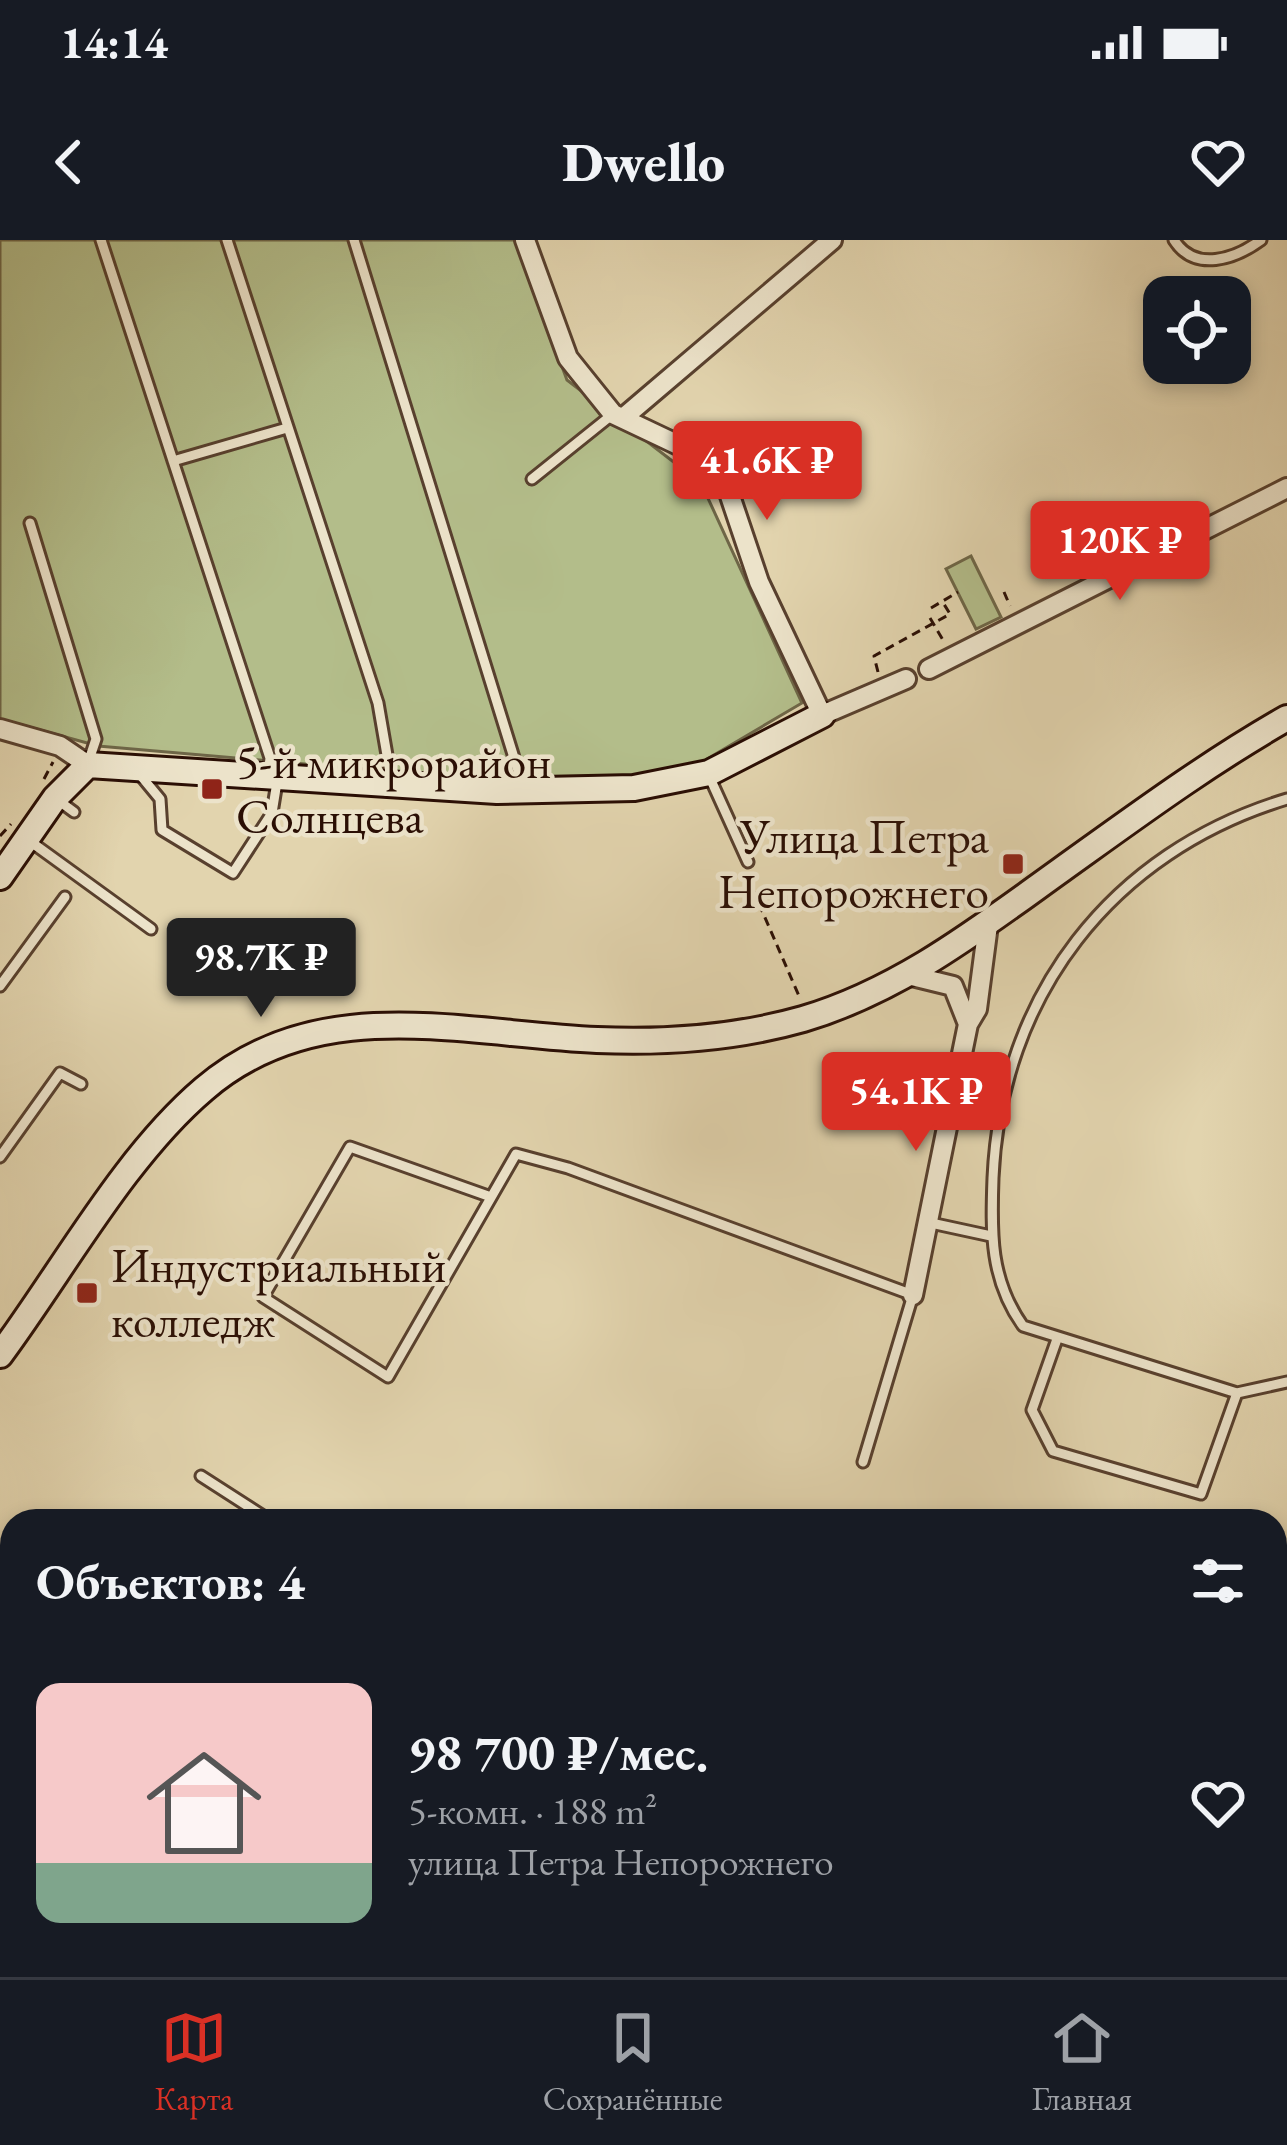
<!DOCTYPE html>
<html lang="ru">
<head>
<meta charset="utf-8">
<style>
  body { margin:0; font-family:"EB Garamond",serif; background:#242831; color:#f1f3f6; height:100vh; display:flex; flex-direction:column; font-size:45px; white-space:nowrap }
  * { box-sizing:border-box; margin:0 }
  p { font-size:39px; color:#9ea1a6 }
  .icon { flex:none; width:66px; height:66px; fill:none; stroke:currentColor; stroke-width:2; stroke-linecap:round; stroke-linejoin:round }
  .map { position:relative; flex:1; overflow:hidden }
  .details { position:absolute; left:0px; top:1269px; width:1287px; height:468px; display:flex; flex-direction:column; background:#171b24; border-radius:36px 36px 0 0; box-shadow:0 6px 18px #0003 }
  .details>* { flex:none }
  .fabs { position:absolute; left:1143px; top:36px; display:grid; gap:24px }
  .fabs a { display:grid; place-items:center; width:108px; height:108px; border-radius:24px; background:#171b24; box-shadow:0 6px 18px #0003; font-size:60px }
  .price { position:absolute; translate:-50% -102px; padding:0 27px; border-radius:12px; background:#d93025; color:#fff; font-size:39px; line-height:78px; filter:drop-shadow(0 3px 6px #0008) }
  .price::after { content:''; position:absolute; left:50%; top:72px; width:36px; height:27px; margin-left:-18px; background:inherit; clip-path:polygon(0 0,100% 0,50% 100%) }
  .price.selected { background:#222; color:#fff }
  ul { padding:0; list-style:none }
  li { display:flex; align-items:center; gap:36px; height:300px; padding:0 36px }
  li+li { border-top:3px solid #363941 }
  li span { display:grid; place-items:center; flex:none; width:336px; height:240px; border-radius:24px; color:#555 }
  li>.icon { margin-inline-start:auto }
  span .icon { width:144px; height:144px; fill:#fffc; stroke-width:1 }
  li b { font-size:51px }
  h2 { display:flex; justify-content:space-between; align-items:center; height:144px; padding:0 36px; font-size:51px }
  .status { display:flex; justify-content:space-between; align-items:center; height:84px; padding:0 60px; background:#171b24; direction:ltr }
  .status svg { height:33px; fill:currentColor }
  header { display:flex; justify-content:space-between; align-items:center; height:156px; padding:0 36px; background:#171b24; font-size:54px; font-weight:800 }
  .tabs { display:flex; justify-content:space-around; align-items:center; height:168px; border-top:3px solid #363941; background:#171b24; font-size:33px; color:#9ea1a6 }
  .tabs a { display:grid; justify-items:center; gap:6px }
  .tabs .selected { color:#d93025 }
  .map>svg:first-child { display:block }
  .green { fill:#b3bd8a; stroke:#6e6647; stroke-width:3 }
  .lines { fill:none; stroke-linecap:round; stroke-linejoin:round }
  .lane-casing { stroke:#58402e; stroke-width:15 }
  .street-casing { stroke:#58402e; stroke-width:24 }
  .secondary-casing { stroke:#2a0e04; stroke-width:30 }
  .path { stroke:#2a0e04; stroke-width:3; stroke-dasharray:9 6; stroke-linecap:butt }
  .lane { stroke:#ece3ca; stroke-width:9 }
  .street { stroke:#ece3ca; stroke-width:18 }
  .secondary { stroke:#ece3ca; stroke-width:24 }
  .poi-dot { fill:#8f2418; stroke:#ece3ca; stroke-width:4.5 }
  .labels { text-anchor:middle; stroke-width:9; stroke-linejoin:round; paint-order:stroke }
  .poi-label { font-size:48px; fill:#2a0e04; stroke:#ece3ca; text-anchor:start }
</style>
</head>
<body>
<div class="status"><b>14:14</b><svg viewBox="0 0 49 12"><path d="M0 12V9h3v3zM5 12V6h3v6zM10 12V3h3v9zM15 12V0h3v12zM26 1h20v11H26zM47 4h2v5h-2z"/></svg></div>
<header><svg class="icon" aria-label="back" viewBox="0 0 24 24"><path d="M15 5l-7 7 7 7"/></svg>Dwello<svg class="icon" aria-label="heart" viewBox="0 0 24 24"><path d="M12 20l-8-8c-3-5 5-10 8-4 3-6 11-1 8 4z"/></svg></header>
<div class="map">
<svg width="1287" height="1737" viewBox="0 0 1287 1737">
  <rect width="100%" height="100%" fill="#e2d4ae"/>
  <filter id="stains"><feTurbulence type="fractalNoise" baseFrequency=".00167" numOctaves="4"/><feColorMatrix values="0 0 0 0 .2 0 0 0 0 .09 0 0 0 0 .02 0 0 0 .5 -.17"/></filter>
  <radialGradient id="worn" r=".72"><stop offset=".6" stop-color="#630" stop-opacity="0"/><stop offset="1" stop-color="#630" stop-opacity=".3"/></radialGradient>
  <path class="green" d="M0,0H515L567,140L701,243L802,463L663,545L500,541L98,506L0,479Z
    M971,316L1001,377L976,389L946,329Z"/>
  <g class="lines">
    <g class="lane-casing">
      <path id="lane" d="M101,0L270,518L268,536
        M227,0L378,463L392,544
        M354,0L524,550
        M1174,0C1195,33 1235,19 1261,0
        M173,221L287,188
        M532,239L613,174
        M30,283L96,499L89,520
        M141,536L160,559L162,590L233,633L272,573L277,542
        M710,538L748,622
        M55,558L74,572
        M1287,559C1111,612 1001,756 993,938C991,993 990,1040 1023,1086L1237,1153L1287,1142
        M31,602L151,689
        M0,746L65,657
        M0,917L60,833L81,844
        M491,957L350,907L263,1057L388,1137L516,914L568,928L913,1055L863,1222
        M931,983L991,996
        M1057,1099L1032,1170L1053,1211L1201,1254L1237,1153
        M201,1236L271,1281
        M0,1325L12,1326
        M0,1539L12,1541
        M0,1622L12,1623"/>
    </g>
    <g class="street-casing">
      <path id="street" d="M525,0L568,118L613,174L710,220L727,247L759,342L822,475L906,439
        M623,178L832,0
        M929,429L1287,248
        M0,489L60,506L88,525
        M908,735L953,746L968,784L913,1055
        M968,784L977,769L988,685"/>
    </g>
    <g class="secondary-casing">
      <path id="secondary" d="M0,637L55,558L88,525L497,551L634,548L709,533L822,475
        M0,1115C63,1030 124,917 204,849C318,751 462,794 597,800C666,803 736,798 803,779C901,750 980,688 1061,630C1135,577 1208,523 1287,478"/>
    </g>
    <path class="path" d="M1004,352L1010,366
      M931,368L958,352
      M930,378L943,400
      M878,432L874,416L950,374L942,361
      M44,539L53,522
      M0,596L11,584
      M747,636L799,756"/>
    <use href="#lane" class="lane"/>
    <use href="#street" class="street"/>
    <use href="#secondary" class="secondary"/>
  </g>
  <g class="poi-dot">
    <rect x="200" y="537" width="24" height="24" rx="6"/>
    <rect x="1001" y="612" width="24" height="24" rx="6"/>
    <rect x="75" y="1041" width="24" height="24" rx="6"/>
  </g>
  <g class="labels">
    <g class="poi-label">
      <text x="236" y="538">5-й микрорайон<tspan x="236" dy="55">Солнцева</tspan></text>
      <text x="989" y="613" text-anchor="end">Улица Петра<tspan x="989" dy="55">Непорожнего</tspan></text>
      <text x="111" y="1042">Индустриальный<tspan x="111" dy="55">колледж</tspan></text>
    </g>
  </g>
  <rect width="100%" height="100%" filter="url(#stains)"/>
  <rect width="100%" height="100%" fill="url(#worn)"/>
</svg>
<div class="fabs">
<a><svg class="icon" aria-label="locate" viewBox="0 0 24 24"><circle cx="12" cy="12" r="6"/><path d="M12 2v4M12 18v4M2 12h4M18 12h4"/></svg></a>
</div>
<b class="price" style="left:767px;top:283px">41.6K ₽</b>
<b class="price" style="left:1120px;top:363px">120K ₽</b>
<b class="price selected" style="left:261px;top:780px">98.7K ₽</b>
<b class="price" style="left:916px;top:914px">54.1K ₽</b>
<section class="details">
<h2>Объектов: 4<svg class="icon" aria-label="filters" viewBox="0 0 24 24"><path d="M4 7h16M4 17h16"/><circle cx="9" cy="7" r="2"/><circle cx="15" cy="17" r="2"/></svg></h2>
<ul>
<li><span style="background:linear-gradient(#f6c9c9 75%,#7fa58c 0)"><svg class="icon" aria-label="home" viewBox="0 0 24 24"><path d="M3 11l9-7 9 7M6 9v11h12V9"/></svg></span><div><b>98 700 ₽/мес.</b><p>5-комн. · 188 m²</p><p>улица Петра Непорожнего</p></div><svg class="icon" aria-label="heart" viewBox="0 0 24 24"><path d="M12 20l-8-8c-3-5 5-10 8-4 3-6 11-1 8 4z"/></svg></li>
</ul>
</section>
</div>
<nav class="tabs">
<a class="selected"><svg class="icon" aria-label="map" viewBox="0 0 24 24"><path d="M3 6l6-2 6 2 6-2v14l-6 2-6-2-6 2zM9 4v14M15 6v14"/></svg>Карта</a>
<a><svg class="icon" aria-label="saved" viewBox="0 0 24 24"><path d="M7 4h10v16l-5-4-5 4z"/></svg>Сохранённые</a>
<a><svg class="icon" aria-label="home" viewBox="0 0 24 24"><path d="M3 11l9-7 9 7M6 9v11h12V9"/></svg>Главная</a>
</nav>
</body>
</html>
